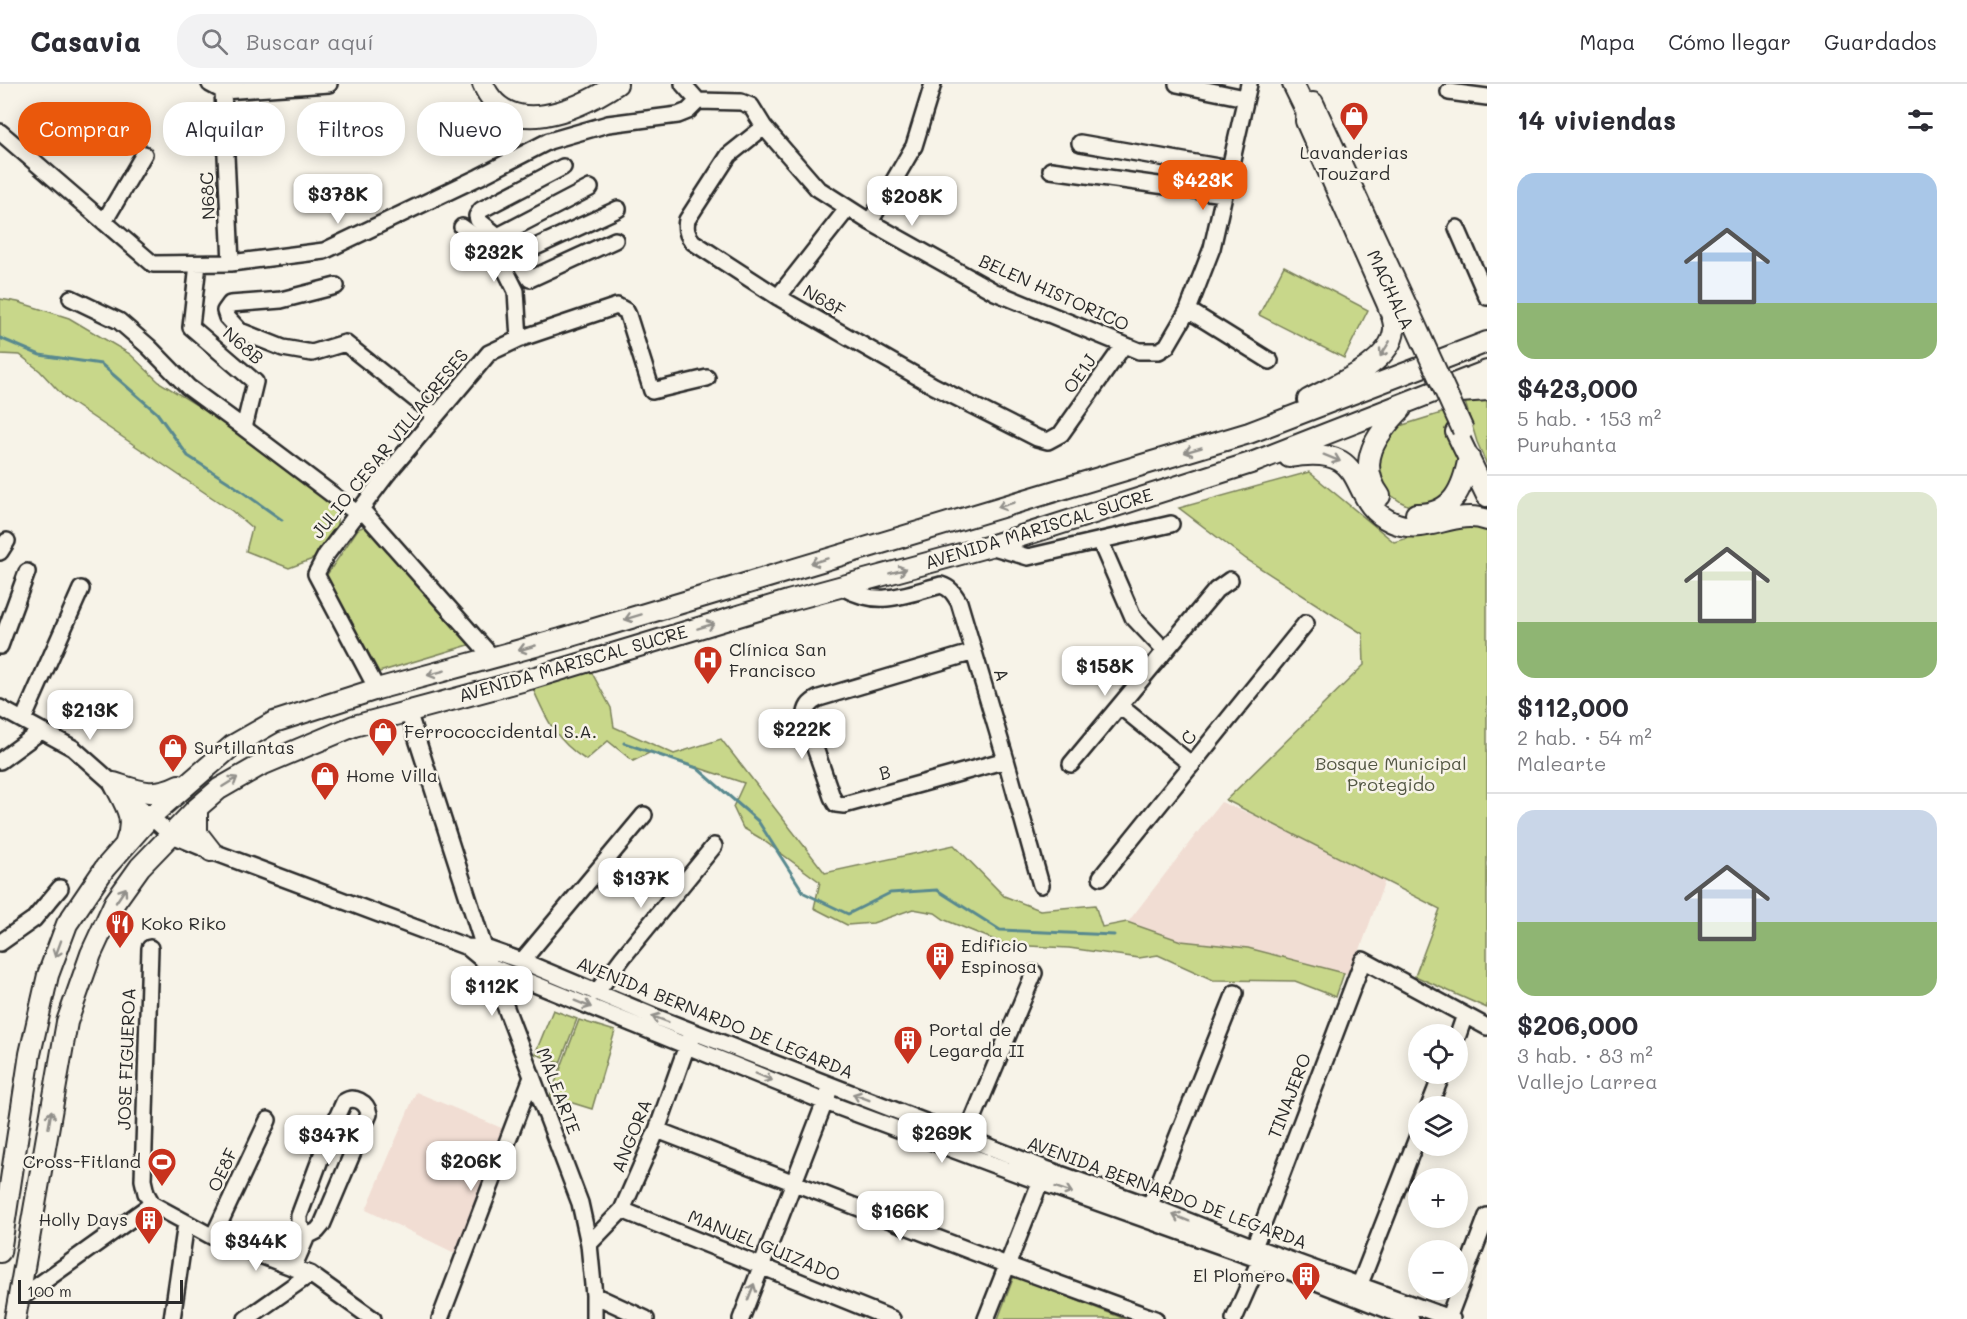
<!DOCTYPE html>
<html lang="es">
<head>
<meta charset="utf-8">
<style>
  body { margin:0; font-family:Mali,sans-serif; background:#f2f2f3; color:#2b2b33; height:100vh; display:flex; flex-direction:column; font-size:22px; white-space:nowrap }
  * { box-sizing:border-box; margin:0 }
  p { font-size:20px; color:#7c7c81 }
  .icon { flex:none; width:33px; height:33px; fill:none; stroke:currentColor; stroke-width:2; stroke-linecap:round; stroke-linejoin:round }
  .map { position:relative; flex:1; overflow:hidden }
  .drawer { display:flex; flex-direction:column; background:#fff; width:480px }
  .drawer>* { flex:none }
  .banner { position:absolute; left:18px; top:18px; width:570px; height:54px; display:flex; gap:12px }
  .tools { position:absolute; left:1408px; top:940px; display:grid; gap:12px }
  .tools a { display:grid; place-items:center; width:60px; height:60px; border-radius:50%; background:#fff; box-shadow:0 3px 15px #0003; font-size:30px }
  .scale { position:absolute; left:18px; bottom:15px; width:165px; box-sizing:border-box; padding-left:6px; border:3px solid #2b2b2b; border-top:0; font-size:16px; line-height:21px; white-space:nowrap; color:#2b2b2b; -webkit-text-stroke:4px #f7f3e8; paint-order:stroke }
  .price { position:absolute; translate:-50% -51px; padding:0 14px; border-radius:12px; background:#fff; color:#222; font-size:20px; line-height:39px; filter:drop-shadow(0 2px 3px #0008) }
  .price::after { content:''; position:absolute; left:50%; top:36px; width:18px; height:14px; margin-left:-9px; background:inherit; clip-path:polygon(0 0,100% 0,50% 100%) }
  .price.on { background:#ea580c; color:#fff }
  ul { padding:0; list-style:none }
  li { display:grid; align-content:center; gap:12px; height:318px; padding:0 30px }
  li+li { border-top:2px solid #e1e1e2 }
  li span { display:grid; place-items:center; height:186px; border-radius:18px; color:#555 }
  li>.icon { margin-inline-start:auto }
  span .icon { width:108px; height:108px; fill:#fffc; stroke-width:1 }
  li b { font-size:26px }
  h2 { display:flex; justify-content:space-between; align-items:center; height:72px; padding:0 30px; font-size:26px }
  .tag { padding:0 21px; border-radius:24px; background:#fff; box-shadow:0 3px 15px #0003; font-size:21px; line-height:54px }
  .tag.on { background:#ea580c; color:#fff }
  header { display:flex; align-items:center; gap:36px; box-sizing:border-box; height:84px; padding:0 30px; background:#fff; border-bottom:2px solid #e1e1e2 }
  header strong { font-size:28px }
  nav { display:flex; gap:33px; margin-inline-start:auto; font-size:21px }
  .search { width:420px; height:54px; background:#f2f2f3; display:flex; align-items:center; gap:15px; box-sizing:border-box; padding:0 21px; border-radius:24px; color:#7c7c81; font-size:22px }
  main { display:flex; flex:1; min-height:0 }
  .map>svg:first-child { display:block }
  .built { fill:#f1ddd3 }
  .green { fill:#c8d78a; stroke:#7a815a; stroke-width:1.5 }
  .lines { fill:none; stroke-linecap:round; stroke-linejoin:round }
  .stream { stroke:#59898f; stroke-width:3 }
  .minor-casing { stroke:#2b2b2b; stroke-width:20 }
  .major-casing { stroke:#2b2b2b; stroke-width:24 }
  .minor { stroke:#f7f3e8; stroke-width:15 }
  .major { stroke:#f7f3e8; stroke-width:20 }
  .major-bridge-casing { stroke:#2b2b2b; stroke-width:24; stroke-linecap:butt }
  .major-bridge { stroke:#f7f3e8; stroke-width:20 }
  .oneway { stroke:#918f8a }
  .labels { text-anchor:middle; stroke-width:5; stroke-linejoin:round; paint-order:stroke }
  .poi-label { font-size:18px; fill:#2b2b2b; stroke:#f7f3e8; text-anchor:start }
  .street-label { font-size:18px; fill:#2b2b2b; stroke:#f7f3e8 }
  .park-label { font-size:18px; fill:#525643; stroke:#f7f3e8 }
</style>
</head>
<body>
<header>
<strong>Casavia</strong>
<div class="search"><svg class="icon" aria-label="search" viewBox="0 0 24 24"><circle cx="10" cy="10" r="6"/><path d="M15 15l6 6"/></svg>Buscar aquí</div>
<nav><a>Mapa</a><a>Cómo llegar</a><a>Guardados</a></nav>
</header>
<main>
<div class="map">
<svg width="1487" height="1235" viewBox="0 0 1487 1235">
  <rect width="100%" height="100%" fill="#f7f3e8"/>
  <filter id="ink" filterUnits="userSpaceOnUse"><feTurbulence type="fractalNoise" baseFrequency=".0167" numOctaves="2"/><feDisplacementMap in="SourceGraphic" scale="12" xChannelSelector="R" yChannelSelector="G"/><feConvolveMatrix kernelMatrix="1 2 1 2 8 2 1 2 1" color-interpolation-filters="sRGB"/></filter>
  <g filter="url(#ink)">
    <path class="built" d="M1221,718L1389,785L1351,891L1248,864L1181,857L1128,838Z
      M416,1008L504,1045L461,1172L366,1126Z"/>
    <path class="green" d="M1284,182L1368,226L1344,274L1259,231Z
      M0,215L18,218L69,234L130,270L159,298L242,349L337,424V451L318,473L289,484L246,467L252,444L232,427L66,315L40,287L20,271L0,270Z
      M1487,316V381L1477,358L1465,318Z
      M1445,328L1457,358L1462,392L1436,420L1411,423L1401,418L1388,409L1377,387L1383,353L1390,345Z
      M1309,388L1394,458L1463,439L1487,436V924L1415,892L1440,825L1226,716L1364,581L1363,550L1246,475L1179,424Z
      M365,442L472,560L379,588L326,492L358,445Z
      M586,578L611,624L614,643L674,670L721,655L825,789L954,761L1004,812L1040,826L1095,821L1102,843L1127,838L1181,857L1248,864L1344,889L1336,913L1295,897L1213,896L1158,871L1139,874L1069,864L1007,861L945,836L935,829L913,825L873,839L847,841L814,824L820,798L760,754L743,744L733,723L744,699L651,668L633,677L608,657L586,676C554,656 545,632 530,598Z
      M553,926L577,935L560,979L535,970Z
      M579,936L615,947L592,1025L550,1012Z
      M1014,1192L1125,1235H998Z"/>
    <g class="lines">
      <path class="stream" d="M0,254L40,271L101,280L157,329L188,372L230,399L282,436
        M624,659L697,684L758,737L804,809L848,830L890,809L937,806L1000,846L1114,851"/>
      <g class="minor-casing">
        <path id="minor" d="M210,0L223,7L329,0
          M683,0L698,17
          M1177,0L1245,14
          M223,7L231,179
          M1449,8L1487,13
          M764,43L729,71L687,136C685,145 687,151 693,158L778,213L934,302L1037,354L1048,357L1061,350L1124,261
          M0,48L153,180L231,179L324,167L479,93L549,57L608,40L678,31L688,27L698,17L741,18L751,22L764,43L817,104L870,138L995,208L1139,267H1159L1167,262L1188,226L1212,164L1249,0
          M1080,59L1230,85
          M563,83L481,126L477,132L478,136L498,152L516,172L530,195L615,156
          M1051,86L1223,110
          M104,138L144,70
          M870,138L914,62L933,0
          M462,143L490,163L507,189L516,207L519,255
          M1457,144L1487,213
          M493,158L498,152L590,104
          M516,172L618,125
          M198,180L191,243L255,298L244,344L358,430
          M336,202L281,216L230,220L225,227L227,233L240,247L283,264L312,269L345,259L435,331
          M778,213L848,124
          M71,214L119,237L149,263L188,303L244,344
          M1188,226L1270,277
          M361,425L493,574
          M1100,457L1133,533L1165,567L1216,506L1230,496
          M990,462L1028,473L1171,440
          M0,468L7,457
          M842,503C879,524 903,511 941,501C951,504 954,510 959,518L1006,676L1041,801
          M0,562L27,488
          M974,568L819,614C809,619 806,623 805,635L832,713L836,720L844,721L1006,676
          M377,605L316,490L326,471L387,390L489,269L519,255L617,222L626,227L628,231L652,307L707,294
          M1120,622L1192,681
          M0,624L73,664L170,750L211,767L467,863L485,864L522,877L653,932L1046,1085L1150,1122L1254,1163L1452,1235
          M408,627L490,882L580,1119L589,1160L594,1211V1235
          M23,636L81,505
          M0,677L41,647
          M1071,680L1165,567
          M1101,793L1306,539
          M0,859L34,835L60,804
          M467,863L490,882L825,1018L1040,1098L1260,1176L1411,1235
          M150,864L143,1096L146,1109L152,1120L213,1153L310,1190L373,1235
          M522,877L644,731
          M596,909L623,873L714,762
          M1458,951L1465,931
          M1429,1023L1442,990
          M657,1046L1007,1181L1155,1235
          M965,1054L1034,889
          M622,1126L892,1235
          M1147,1129L1235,909
          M213,1153L268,1036
          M589,1160L622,1126L657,1046L690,953
          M1254,1163L1363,876L1487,943
          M293,1184L307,1152L317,1147L322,1141L369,1030C367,1018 354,1011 344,1018L330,1049L299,1132V1141L307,1152
          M1356,1210L1419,1049
          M594,1211L646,1235
          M19,1215L152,1120
          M172,1235L186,1139
          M246,1235L310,1190
          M440,1235L532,993
          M741,1235L828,1010
          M986,1235L1043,1091
          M1234,1235L1260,1176
          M1448,1235L1487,1132"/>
      </g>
      <g class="major-casing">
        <path id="major" d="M483,0C507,58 579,25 617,0
          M1293,0L1311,37
          M1313,19L1407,223
          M1447,309L1487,306
          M1308,316C1334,301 1391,280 1394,246C1395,236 1390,227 1387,219L1306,37L1307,27L1315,23
          M1456,348L1487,412
          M1289,373C1375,359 1343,416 1392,438C1425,453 1455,424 1487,436
          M1380,412C1355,378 1377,350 1401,325
          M1416,430C1453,431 1463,404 1469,373
          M114,699C139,707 153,714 179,701
          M114,699C125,721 136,733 126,758
          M197,724V749L211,767
          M0,1168L30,970L48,891L67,840L105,784L151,732L232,662L274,638L377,605L561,555L1249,349L1487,258
          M15,1235L67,938L91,870L115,818L140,783L197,724L219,705L259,682L354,642L533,594L788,517L990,462L1254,378L1487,287"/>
      </g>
      <use href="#minor" class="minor"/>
      <use href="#major" class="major"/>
      <g class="major-bridge-casing">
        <path id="major-bridge" d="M1407,223L1463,346"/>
      </g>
      <use href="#major-bridge" class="major-bridge"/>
    </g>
    <defs><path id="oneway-shaft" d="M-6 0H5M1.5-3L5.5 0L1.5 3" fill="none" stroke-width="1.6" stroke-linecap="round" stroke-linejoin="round" transform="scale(1.5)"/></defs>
    <g class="oneway">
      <use href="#oneway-shaft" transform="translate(1385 265) rotate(122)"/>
      <use href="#oneway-shaft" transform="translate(1193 366) rotate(164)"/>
      <use href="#oneway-shaft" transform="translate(1332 374) rotate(22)"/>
      <use href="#oneway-shaft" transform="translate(1006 421) rotate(163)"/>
      <use href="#oneway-shaft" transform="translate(819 477) rotate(163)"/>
      <use href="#oneway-shaft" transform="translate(898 487) rotate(-15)"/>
      <use href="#oneway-shaft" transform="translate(633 533) rotate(163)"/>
      <use href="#oneway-shaft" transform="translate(706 542) rotate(-17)"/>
      <use href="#oneway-shaft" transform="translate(527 564) rotate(164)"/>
      <use href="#oneway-shaft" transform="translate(436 589) rotate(165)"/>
      <use href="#oneway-shaft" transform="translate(230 698) rotate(-32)"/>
      <use href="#oneway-shaft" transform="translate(121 811) rotate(-56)"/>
      <use href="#oneway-shaft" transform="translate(58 865) rotate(110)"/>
      <use href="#oneway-shaft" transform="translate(583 920) rotate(22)"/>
      <use href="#oneway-shaft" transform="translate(660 935) rotate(-159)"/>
      <use href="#oneway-shaft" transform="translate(764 993) rotate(23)"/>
      <use href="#oneway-shaft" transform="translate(861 1013) rotate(-159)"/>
      <use href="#oneway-shaft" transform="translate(50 1035) rotate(-80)"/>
      <use href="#oneway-shaft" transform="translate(1064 1106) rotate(19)"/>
      <use href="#oneway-shaft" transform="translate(1181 1134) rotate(-158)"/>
      <use href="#oneway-shaft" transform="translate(751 1208) rotate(-69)"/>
    </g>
  </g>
  <defs>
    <g id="shop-pin" transform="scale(1.5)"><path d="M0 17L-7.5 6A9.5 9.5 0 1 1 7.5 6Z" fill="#c8321e" stroke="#f7f3e8"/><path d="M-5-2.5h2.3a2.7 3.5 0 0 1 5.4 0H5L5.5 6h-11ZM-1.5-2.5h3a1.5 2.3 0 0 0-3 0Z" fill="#fff"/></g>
    <g id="hospital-pin" transform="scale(1.5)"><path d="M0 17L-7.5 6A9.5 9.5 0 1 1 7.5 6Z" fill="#c8321e" stroke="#f7f3e8"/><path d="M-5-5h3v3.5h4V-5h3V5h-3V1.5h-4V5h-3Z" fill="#fff"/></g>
    <g id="restaurant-pin" transform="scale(1.5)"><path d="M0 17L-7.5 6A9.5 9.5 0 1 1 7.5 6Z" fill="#c8321e" stroke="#f7f3e8"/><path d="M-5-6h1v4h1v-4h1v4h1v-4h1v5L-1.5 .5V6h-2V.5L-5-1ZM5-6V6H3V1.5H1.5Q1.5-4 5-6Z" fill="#fff"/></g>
    <g id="building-pin" transform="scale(1.5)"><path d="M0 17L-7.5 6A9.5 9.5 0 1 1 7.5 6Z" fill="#c8321e" stroke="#f7f3e8"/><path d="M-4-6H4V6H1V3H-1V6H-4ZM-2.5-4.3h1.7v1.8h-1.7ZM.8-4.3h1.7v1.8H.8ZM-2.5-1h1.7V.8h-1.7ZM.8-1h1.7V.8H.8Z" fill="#fff"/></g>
    <g id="stadium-pin" transform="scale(1.5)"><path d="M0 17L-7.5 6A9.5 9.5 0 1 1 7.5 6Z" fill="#c8321e" stroke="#f7f3e8"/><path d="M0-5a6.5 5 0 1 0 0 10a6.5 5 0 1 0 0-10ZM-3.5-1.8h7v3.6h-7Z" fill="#fff"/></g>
  </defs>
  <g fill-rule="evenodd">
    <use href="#shop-pin" x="1354" y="32"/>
    <use href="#hospital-pin" x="708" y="576"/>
    <use href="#shop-pin" x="383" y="648"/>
    <use href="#shop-pin" x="173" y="664"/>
    <use href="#shop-pin" x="325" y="692"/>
    <use href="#restaurant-pin" x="120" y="840"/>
    <use href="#building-pin" x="940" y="872"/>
    <use href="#building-pin" x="908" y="956"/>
    <use href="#stadium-pin" x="162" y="1078"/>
    <use href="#building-pin" x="149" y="1136"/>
    <use href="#building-pin" x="1306" y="1192"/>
  </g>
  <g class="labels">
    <g class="poi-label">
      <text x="1354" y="75" text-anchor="middle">Lavanderias<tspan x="1354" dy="21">Touzard</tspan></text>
      <text x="729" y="572">Clínica San<tspan x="729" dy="21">Francisco</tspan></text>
      <text x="404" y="654">Ferrococcidental S.A.</text>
      <text x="194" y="670">Surtillantas</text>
      <text x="346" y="698">Home Villa</text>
      <text x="141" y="846">Koko Riko</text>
      <text x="961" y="868">Edificio<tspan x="961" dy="21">Espinosa</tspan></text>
      <text x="929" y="952">Portal de<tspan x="929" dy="21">Legarda II</tspan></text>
      <text x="141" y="1084" text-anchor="end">Cross-Fitland</text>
      <text x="128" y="1142" text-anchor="end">Holly Days</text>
      <text x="1285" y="1198" text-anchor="end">El Plomero</text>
    </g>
    <g class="street-label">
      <text transform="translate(208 112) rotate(-93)" y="6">N68C</text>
      <text transform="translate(1390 206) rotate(65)" y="6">MACHALA</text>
      <text transform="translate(1054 209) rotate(24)" y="6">BELEN HISTORICO</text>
      <text transform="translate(824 217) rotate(30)" y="6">N68F</text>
      <text transform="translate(243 262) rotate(41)" y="6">N68B</text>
      <text transform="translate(1080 290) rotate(-55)" y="6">OE1J</text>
      <text transform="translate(390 360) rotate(-51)" y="6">JULIO CESAR VILLACRESES</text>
      <text transform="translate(1039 445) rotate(-17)" y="6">AVENIDA MARISCAL SUCRE</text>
      <text transform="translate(573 580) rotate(-16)" y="6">AVENIDA MARISCAL SUCRE</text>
      <text transform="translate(1001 591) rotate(73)" y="6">A</text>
      <text transform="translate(1189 654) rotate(-52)" y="6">C</text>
      <text transform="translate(885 689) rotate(-16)" y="6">B</text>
      <text transform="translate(715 934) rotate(22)" y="6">AVENIDA BERNARDO DE LEGARDA</text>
      <text transform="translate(127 975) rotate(-88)" y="6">JOSE FIGUEROA</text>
      <text transform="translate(558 1007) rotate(69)" y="6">MALEARTE</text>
      <text transform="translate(1290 1012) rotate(-69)" y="6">TINAJERO</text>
      <text transform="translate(632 1052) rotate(-68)" y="6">ANGORA</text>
      <text transform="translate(223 1086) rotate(-65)" y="6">OE8F</text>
      <text transform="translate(1167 1109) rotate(20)" y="6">AVENIDA BERNARDO DE LEGARDA</text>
      <text transform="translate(764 1162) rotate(22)" y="6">MANUEL GUIZADO</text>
    </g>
    <g class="park-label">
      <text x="1391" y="686">Bosque Municipal<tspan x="1391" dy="21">Protegido</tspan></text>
    </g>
  </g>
</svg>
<div class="tools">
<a><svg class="icon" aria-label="locate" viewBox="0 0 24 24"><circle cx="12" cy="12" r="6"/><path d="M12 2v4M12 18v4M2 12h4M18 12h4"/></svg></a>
<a><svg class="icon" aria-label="layers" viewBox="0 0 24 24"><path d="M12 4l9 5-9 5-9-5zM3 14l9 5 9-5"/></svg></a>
<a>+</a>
<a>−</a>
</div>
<div class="scale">100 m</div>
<b class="price on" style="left:1203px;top:127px">$423K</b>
<b class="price" style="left:338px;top:141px">$378K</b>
<b class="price" style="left:912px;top:143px">$208K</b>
<b class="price" style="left:494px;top:199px">$232K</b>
<b class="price" style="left:1105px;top:613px">$158K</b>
<b class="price" style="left:90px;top:657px">$213K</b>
<b class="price" style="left:802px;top:676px">$222K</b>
<b class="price" style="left:641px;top:825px">$137K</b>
<b class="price" style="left:492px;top:933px">$112K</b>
<b class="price" style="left:942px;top:1080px">$269K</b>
<b class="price" style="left:329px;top:1082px">$347K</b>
<b class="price" style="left:471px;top:1108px">$206K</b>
<b class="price" style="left:900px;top:1158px">$166K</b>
<b class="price" style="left:256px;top:1188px">$344K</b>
<div class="banner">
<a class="tag on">Comprar</a>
<a class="tag">Alquilar</a>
<a class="tag">Filtros</a>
<a class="tag">Nuevo</a>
</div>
</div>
<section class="drawer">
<h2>14 viviendas<svg class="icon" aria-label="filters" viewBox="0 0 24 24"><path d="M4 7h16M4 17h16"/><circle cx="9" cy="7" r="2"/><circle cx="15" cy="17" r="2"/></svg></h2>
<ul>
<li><span style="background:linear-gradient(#a9c7e8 70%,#8fb573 0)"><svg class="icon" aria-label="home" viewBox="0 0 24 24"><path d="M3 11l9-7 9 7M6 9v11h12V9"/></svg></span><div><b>$423,000</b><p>5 hab. · 153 m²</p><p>Puruhanta</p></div></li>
<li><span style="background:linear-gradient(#dfe7d0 70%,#8fb573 0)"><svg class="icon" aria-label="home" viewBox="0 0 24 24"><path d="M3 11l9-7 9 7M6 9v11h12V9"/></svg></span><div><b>$112,000</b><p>2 hab. · 54 m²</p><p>Malearte</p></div></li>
<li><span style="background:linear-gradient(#c9d6e8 60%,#8fb573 0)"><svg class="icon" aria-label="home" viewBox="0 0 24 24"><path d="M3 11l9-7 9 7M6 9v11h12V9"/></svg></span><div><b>$206,000</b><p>3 hab. · 83 m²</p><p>Vallejo Larrea</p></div></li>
</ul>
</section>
</main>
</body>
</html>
